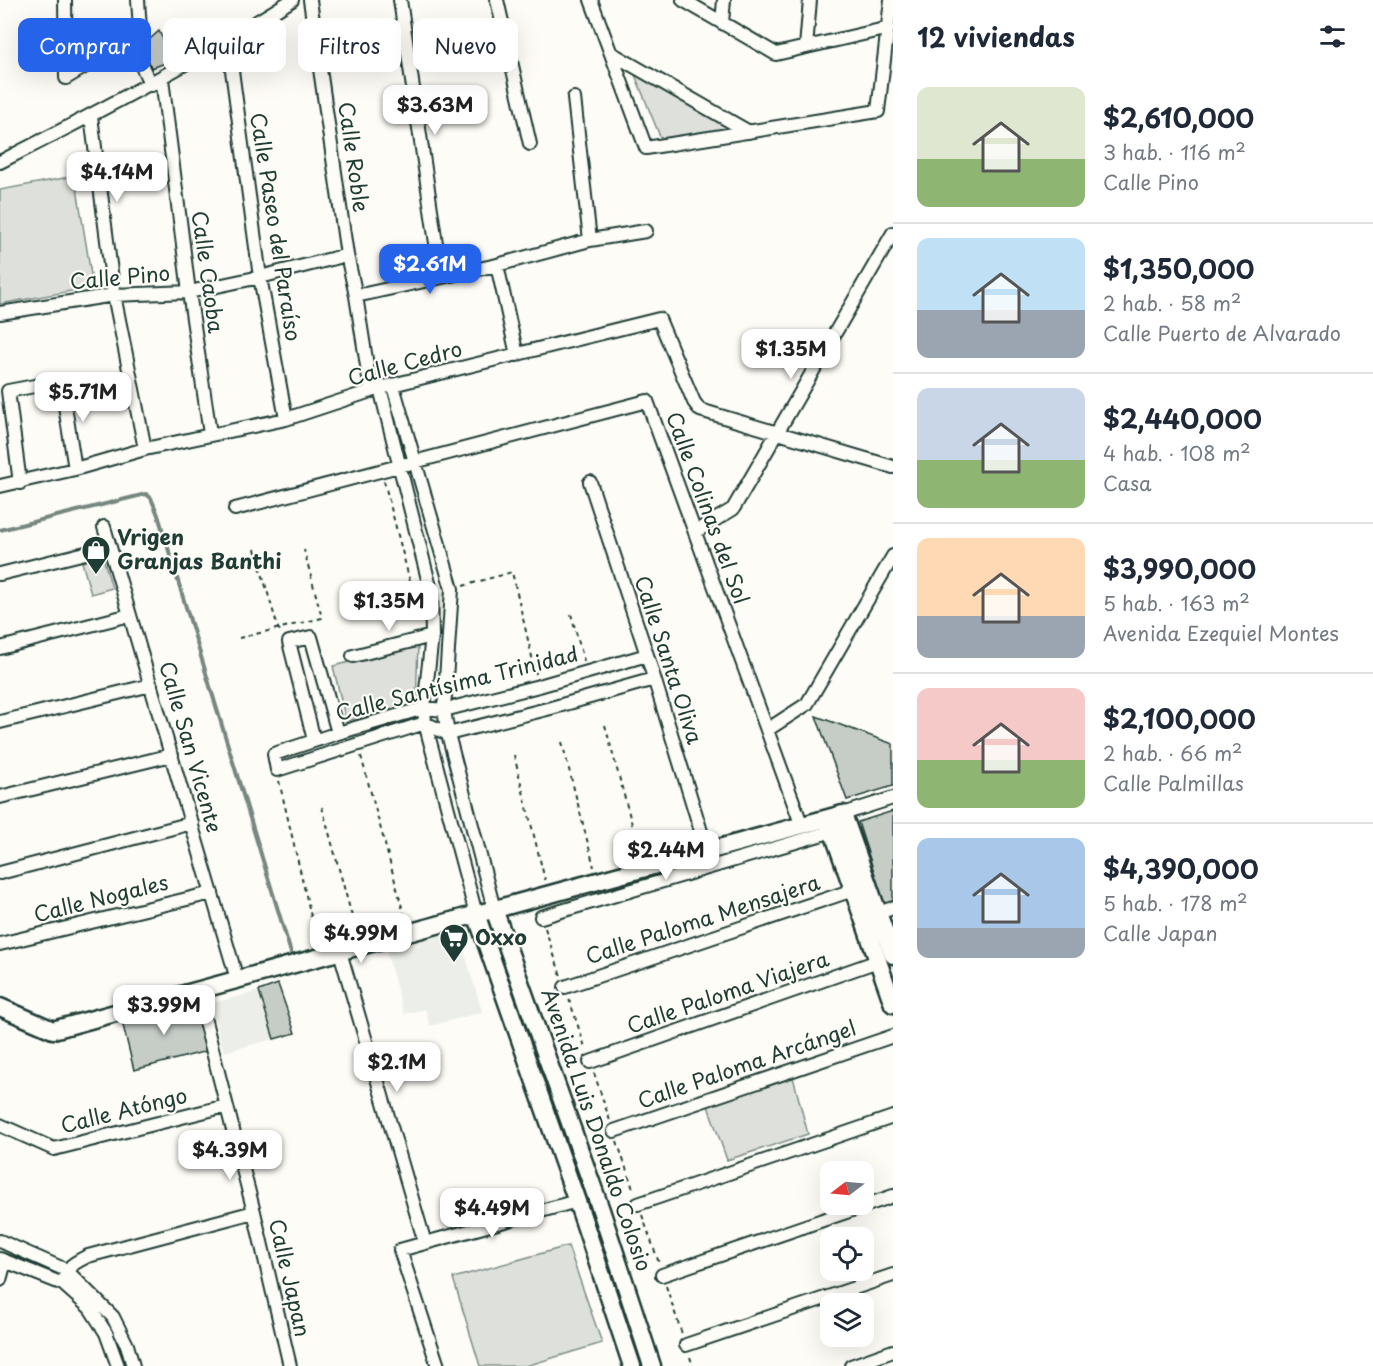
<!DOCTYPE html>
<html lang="es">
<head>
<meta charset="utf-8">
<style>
  body { margin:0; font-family:"Playpen Sans",sans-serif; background:#f2f2f3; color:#1f2937; height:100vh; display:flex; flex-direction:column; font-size:22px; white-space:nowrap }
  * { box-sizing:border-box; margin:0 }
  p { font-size:20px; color:#747a83 }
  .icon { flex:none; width:33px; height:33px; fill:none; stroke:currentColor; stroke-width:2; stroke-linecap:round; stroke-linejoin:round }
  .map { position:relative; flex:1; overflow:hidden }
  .details { display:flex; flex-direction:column; background:#fff; width:480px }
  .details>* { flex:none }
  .top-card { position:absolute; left:18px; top:18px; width:570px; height:54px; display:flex; gap:12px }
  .needle { width:39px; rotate:254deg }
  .fabs { position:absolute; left:820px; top:1161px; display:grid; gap:12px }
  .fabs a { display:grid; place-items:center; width:54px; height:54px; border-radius:12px; background:#fff; box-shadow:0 6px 24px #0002; font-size:30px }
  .price { position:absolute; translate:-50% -51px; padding:0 14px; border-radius:12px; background:#fff; color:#222; font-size:20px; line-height:39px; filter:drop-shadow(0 2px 3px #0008) }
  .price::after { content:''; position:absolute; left:50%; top:36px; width:18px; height:14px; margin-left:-9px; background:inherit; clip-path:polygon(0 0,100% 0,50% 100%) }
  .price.selected { background:#2563eb; color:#fff }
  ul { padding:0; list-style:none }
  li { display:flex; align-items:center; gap:18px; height:150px; padding:0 24px }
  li+li { border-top:2px solid #e0e1e3 }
  li span { display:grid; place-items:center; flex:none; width:168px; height:120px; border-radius:12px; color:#555 }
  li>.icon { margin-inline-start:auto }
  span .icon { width:72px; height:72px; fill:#fffc; stroke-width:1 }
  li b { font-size:26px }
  h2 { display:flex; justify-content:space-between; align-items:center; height:72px; padding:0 24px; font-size:26px }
  .pill { padding:0 21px; border-radius:12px; background:#fff; box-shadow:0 6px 24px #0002; font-size:21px; line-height:54px }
  .pill.selected { background:#2563eb; color:#fff }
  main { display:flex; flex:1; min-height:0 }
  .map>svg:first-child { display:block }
  .built { fill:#eceee9 }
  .green { fill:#dde0db; stroke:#7e8e88; stroke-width:1.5 }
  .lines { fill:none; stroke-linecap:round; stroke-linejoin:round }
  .stream { stroke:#75877f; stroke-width:4 }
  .building { fill:#c6cdc7; stroke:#1f3d34; stroke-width:1.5 }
  .street-casing { stroke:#1f3d34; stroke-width:16 }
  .secondary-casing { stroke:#1f3d34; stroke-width:21 }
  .path { stroke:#1f3d34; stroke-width:2; stroke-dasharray:4.5 4.5; stroke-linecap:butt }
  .street { stroke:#fdfcf7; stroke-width:12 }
  .secondary { stroke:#fdfcf7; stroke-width:16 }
  .labels { text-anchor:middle; stroke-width:4.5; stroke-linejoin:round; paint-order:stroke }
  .street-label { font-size:21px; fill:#1f3d34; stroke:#fdfcf7 }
  .poi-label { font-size:21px; font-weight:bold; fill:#1f3d34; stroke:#fdfcf7; text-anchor:start }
</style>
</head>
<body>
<main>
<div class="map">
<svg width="893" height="1366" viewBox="0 0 893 1366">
  <rect width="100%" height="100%" fill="#fdfcf7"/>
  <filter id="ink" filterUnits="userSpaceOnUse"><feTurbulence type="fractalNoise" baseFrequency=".0167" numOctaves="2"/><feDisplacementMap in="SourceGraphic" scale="12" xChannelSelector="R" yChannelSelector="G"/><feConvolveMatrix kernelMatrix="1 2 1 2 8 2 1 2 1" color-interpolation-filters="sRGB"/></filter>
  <g filter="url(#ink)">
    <path class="built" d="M458,930L482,1012L430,1026L425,1009L404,1014L386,950Z
      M259,991L274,1039L224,1052L210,1004Z"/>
    <path class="green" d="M633,70L737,129L661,139Z
      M75,176L93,287L0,304V190Z
      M103,557L112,588L91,594L82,562Z
      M418,646L416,704L346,721L333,666Z
      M500,940L590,1200L584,1202L494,941Z
      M793,1077L808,1134L727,1160L708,1106Z
      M600,1230L646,1366H640L594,1232Z
      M568,1246L602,1343L526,1366H480L453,1278Z"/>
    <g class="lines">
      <path class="stream" d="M0,530L146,494L151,498L158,515L291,953"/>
    </g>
    <path class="building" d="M159,31L173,60L152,68L140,48Z
      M816,716L893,744V786L847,800Z
      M893,811V903L885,906L858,822Z
      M278,984L295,1033L274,1039L259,991Z
      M194,1001L207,1051L134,1070L122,1021Z"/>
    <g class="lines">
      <g class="street-casing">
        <path id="street" d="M65,0L66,78L129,40L140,29L138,0
          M310,0L347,255L356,296L371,391
          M400,0L441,277
          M497,0L530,144
          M591,0L646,148L878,111L891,0
          M683,0L776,54L889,28
          M722,23L724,0
          M129,40L151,85
          M228,41L260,277L286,419
          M806,47L810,0
          M611,53L749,132
          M162,79L189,292L210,434
          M574,98L590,240
          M91,116L114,295L145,449
          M0,162C100,111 198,60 292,0
          M497,265L517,355
          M356,296L497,265L590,240L646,231
          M0,313L114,295L189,292L260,277L347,255
          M393,386L452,589L444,710L448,734L494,909
          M380,388L431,591L432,636L424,708L425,723L476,914
          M590,482L647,655L707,851
          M20,483L8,391L61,381L75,469
          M0,486L75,469L145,449L286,419L380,388L659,319L694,402L700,410L893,467
          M235,509L647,401L802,826
          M104,527L237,979
          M695,532L733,509L893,233
          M0,574L110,547
          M0,648L130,615
          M647,655L539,686L444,710L424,708L338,733L274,754L277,770L425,723L448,734L551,708L654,679
          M353,656L432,636
          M0,722L151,685
          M767,730L807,704L893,556
          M314,740L289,642L311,637L338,733
          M0,797L172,755
          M843,814L893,798
          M0,873L192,823
          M878,913L893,908
          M541,917L833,831
          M0,944L212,893
          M340,952L425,1243
          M565,987L853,890
          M197,990L254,1212L290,1366
          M590,1062L878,961
          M0,1125L54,1149L226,1106
          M614,1131L893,1036
          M638,1204L893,1117
          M0,1241L66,1270L113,1317L127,1345L133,1366
          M0,1259L63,1284L90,1308L106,1333L118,1366
          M662,1275L893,1196
          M0,1280L5,1262
          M63,1284C67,1266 72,1264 88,1256L254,1212
          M686,1345L893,1275
          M438,1366L400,1250L577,1201
          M851,1366L893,1351"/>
      </g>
      <g class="secondary-casing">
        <path id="secondary" d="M828,818L893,1004
          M494,909L601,1210L652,1366
          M476,914L582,1216L632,1366
          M0,1007L53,1030L843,814L893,955"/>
      </g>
      <path class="path" d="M384,481L414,597L420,595
        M255,549L278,628L282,633
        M463,586L512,572L536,674
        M571,614L584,661
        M239,638L322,618L304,550
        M605,725L640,854
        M562,742L594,867
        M514,755L545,880
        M361,756L405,918
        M279,781L317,942
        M322,807L356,931
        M545,928L561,976
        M569,999L586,1050
        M594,1073L610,1121
        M617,1141L634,1192
        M642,1215L659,1263
        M666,1286L682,1334
        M690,1357L693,1366"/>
      <use href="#street" class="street"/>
      <use href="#secondary" class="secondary"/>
    </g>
  </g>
  <defs>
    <g id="shop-pin" transform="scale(1.5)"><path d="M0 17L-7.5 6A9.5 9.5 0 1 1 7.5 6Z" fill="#1f3d34" stroke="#fdfcf7"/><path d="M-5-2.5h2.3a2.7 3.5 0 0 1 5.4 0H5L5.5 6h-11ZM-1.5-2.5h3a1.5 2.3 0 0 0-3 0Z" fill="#fff"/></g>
    <g id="supermarket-pin" transform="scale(1.5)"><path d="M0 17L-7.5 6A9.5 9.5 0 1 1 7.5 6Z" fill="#1f3d34" stroke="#fdfcf7"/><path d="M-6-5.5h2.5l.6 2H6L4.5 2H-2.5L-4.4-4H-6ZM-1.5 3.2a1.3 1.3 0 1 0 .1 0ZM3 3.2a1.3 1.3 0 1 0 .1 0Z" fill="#fff"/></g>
  </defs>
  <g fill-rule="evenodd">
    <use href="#shop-pin" x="96" y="550"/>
    <use href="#supermarket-pin" x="454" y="938"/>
  </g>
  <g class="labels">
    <g class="street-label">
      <text transform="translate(353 157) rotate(82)" y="7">Calle Roble</text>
      <text transform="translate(275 227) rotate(81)" y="7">Calle Paseo del Paraíso</text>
      <text transform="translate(207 272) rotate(82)" y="7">Calle Caoba</text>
      <text transform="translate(120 278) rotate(-5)" y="7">Calle Pino</text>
      <text transform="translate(405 364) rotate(-15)" y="7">Calle Cedro</text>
      <text transform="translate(707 508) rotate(70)" y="7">Calle Colinas del Sol</text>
      <text transform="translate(668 660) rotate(72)" y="7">Calle Santa Oliva</text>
      <text transform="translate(457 684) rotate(-14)" y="7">Calle Santísima Trinidad</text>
      <text transform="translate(190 747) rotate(74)" y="7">Calle San Vicente</text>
      <text transform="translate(101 899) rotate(-14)" y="7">Calle Nogales</text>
      <text transform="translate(703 920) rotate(-18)" y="7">Calle Paloma Mensajera</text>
      <text transform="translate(728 993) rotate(-19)" y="7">Calle Paloma Viajera</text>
      <text transform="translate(747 1065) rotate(-19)" y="7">Calle Paloma Arcángel</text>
      <text transform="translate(124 1111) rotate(-14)" y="7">Calle Atóngo</text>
      <text transform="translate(596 1130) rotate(71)" y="7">Avenida Luis Donaldo Colosio</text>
      <text transform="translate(289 1278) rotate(77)" y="7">Calle Japan</text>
    </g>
    <g class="poi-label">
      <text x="117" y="545">Vrigen<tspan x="117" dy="24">Granjas Banthi</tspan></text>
      <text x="475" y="945">Oxxo</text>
    </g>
  </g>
</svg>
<div class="fabs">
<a><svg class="needle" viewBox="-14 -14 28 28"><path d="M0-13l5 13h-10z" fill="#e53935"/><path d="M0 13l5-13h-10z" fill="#747a83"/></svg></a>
<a><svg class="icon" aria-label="locate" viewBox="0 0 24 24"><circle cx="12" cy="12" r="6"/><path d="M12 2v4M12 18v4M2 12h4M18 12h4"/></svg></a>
<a><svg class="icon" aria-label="layers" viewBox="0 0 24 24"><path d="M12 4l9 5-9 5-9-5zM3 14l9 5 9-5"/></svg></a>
</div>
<b class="price" style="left:435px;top:136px">$3.63M</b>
<b class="price" style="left:117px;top:203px">$4.14M</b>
<b class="price selected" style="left:430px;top:295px">$2.61M</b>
<b class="price" style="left:791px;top:380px">$1.35M</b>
<b class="price" style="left:83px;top:423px">$5.71M</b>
<b class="price" style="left:389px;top:632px">$1.35M</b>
<b class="price" style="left:666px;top:881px">$2.44M</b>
<b class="price" style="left:361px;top:964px">$4.99M</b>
<b class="price" style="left:164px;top:1036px">$3.99M</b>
<b class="price" style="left:397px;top:1093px">$2.1M</b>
<b class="price" style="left:230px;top:1181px">$4.39M</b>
<b class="price" style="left:492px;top:1239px">$4.49M</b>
<div class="top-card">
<a class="pill selected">Comprar</a>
<a class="pill">Alquilar</a>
<a class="pill">Filtros</a>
<a class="pill">Nuevo</a>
</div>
</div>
<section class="details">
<h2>12 viviendas<svg class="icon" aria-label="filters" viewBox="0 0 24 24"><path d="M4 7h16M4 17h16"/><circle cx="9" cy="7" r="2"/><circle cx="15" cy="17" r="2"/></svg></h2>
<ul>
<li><span style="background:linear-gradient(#dfe7d0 60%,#8fb573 0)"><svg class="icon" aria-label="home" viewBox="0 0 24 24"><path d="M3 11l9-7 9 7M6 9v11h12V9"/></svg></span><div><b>$2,610,000</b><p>3 hab. · 116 m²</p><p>Calle Pino</p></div></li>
<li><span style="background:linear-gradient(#bfe0f5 60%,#9aa5b1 0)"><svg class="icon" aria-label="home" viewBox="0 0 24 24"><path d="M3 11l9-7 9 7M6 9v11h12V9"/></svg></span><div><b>$1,350,000</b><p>2 hab. · 58 m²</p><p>Calle Puerto de Alvarado</p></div></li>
<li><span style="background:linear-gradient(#c9d6e8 60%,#8fb573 0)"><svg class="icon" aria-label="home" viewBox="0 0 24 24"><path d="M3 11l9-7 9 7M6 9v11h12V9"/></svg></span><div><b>$2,440,000</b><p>4 hab. · 108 m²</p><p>Casa</p></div></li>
<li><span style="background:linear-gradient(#ffd9b3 65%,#9aa5b1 0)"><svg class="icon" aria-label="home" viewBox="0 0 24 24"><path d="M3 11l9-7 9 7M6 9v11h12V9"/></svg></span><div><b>$3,990,000</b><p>5 hab. · 163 m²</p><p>Avenida Ezequiel Montes</p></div></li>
<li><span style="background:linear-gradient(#f6c9c9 60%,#8fb573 0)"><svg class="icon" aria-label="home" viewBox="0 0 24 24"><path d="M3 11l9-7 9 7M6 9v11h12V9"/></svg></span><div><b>$2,100,000</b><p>2 hab. · 66 m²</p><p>Calle Palmillas</p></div></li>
<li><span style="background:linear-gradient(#a9c7e8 75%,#9aa5b1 0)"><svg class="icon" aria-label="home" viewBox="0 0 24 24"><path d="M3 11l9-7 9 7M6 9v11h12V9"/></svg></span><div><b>$4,390,000</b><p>5 hab. · 178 m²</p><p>Calle Japan</p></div></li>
</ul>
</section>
</main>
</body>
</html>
